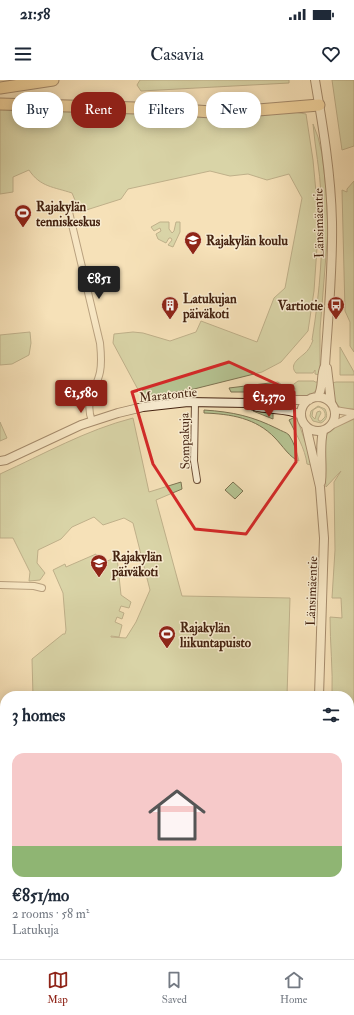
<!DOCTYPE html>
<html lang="en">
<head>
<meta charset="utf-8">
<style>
  body { margin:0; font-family:"IM FELL Double Pica",serif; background:#f6f6f7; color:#1f2937; height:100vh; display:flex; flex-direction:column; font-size:15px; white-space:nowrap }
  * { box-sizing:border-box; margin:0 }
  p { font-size:13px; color:#747a83 }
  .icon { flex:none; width:22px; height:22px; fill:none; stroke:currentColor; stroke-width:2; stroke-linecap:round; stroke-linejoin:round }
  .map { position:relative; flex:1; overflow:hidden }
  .side { position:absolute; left:0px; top:611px; width:354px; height:268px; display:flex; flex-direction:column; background:#fff; border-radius:16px 16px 0 0; box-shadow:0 2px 10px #0003 }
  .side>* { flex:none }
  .guide { position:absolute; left:12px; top:12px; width:330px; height:36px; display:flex; gap:8px }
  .price { position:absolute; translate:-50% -34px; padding:0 9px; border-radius:4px; background:#8f2418; color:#fff; font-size:13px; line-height:26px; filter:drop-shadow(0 1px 2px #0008) }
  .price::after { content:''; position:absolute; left:50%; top:24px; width:12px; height:9px; margin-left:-6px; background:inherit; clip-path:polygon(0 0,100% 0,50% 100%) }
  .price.current { background:#222; color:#fff }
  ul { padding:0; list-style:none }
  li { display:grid; align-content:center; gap:8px; height:212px; padding:0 12px }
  li span { display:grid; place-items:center; height:124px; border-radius:12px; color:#555 }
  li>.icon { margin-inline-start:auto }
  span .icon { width:72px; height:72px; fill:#fffc; stroke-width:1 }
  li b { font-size:17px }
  h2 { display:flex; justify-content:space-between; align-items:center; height:48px; padding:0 12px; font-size:17px }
  .pill { padding:0 14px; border-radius:16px; background:#fff; box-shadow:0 2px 10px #0003; font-size:14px; line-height:36px }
  .pill.current { background:#8f2418; color:#fff }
  .status { display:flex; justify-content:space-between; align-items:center; height:28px; padding:0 20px; background:#fff; direction:ltr }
  .status svg { height:11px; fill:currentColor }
  header { display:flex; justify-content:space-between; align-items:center; height:52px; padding:0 12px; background:#fff; font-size:18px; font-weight:600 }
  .tabs { display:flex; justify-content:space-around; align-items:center; height:56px; border-top:1px solid #e0e1e3; background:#fff; font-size:11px; color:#747a83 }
  .tabs a { display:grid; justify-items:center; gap:2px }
  .tabs .current { color:#8f2418 }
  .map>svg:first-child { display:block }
  .green { fill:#b6c493; stroke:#7d7352; fill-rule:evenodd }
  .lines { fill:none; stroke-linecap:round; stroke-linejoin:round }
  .street-casing { stroke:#70523a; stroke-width:8 }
  .secondary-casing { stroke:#442210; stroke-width:10 }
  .highway-casing { stroke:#442210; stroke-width:13 }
  .street { stroke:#f8ecd1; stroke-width:6 }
  .secondary { stroke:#f8ecd1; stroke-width:8 }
  .highway { stroke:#eac07c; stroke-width:11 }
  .marked { fill:none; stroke:#d62828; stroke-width:3; stroke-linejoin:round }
  .labels { text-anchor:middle; stroke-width:3; stroke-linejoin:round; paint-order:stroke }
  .poi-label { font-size:13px; font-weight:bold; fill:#442210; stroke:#f8ecd1; text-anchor:start }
  .street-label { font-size:13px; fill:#442210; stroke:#f8ecd1 }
</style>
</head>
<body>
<div class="status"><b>21:58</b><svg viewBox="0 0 49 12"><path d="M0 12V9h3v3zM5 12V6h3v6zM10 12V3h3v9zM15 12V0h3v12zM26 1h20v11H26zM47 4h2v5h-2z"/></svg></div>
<header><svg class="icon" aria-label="menu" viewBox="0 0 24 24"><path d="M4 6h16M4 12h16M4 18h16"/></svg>Casavia<svg class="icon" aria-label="heart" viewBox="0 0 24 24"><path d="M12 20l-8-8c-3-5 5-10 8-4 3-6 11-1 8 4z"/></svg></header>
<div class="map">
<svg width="354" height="879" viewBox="0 0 354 879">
  <rect width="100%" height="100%" fill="#f5e1b8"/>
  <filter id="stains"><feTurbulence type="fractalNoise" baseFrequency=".005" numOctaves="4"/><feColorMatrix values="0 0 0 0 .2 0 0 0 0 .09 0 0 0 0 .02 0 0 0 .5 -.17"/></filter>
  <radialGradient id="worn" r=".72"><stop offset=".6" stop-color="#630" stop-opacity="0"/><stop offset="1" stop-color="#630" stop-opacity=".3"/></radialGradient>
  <path class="green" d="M140,0H289V3L141,11L137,5Z
    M332,0H354V66L342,70Z
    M0,28L157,32L212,38L248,37L294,32L306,34L313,80L317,123V167L314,211L308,251L281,282L262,292L194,309L142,317L113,263L114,254L133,252L143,253L170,261L196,252L201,241L257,262L274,218L285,208L302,118L289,94L267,100L248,94L230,96L210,91L128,109L121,119L80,132L72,113C54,107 40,107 29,90L13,97V112L0,114Z
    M313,44L318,57L322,74L326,108L328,150L320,250V295L315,294V290L313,293H296C289,285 298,279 304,274C308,271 311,266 313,260H312C320,212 324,162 321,114C320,91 315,68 313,44Z
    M354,101V272L350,266V242L345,231L342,110L347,112V109Z
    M160,142H169V149L172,153L174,151L176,142H180V152L173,167L168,165L172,160L171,158H169L166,163L158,159L156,154L161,151L160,148L154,151L151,147Z
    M30,252L31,263L29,275L12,284L0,285V255Z
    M340,267L354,292V295H340Z
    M298,301H314L315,302H320C315,317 308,316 295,317V308L289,310L290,307Z
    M278,302L282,305L281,311L274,308V317L260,316V312H231L229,308Z
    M336,302H354V329H342L335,323L332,303Z
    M318,326L325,329C328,335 327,340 321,343L313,341L310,336L311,331ZM318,327C323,328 326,332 325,337L321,341H319L318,339L321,333L320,331L317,332L315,339L312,336L313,330Z
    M204,330C233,332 252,336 278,349C281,351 286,352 289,355C294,362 297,373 299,381C290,378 282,365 275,358C256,338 231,334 204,333Z
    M254,330L273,332V339L253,331Z
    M295,337L298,341L309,373L311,385L307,384C305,368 296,354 289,340Z
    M133,338L149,412L181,402L182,409L156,420L182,516L290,518L287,616H33L32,579L63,554H65L66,550L63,513L53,490L65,484L66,487L96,474L100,484L117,477L121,515L131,522L129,528L121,526L119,531L124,533L122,539L117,537L115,542L122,545L119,557L111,556V557L126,558L136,542L150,510L133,443L124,438L103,445L94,437L72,447L61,459L38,470L37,483L45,493L40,500L29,501L30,492L13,458H0V394C44,374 86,350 133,338Z
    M354,338V807L349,802V616H332C333,590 330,563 330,537L342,538L341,518H332L335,470L334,402L341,391L326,407C325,396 322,362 327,354C333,346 346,342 354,338Z
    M0,342L7,358L0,361Z
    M233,402L243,411L235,419L225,410Z
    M5,681V827L0,826V686Z
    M205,874H248L247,879L205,875Z
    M284,874H297V879H284Z"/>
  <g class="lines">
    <g class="street-casing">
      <path id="street" d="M69,132L100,263C101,273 102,282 100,292C96,311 84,320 92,341
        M195,322L194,381L197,400
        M335,330L354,333
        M331,346L354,335
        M0,505L34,506L42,508
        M13,879V874
        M129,879V874"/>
    </g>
    <g class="secondary-casing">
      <path id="secondary" d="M315,0C323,47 331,94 332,142C333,190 328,238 325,286C320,295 324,306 318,317
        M327,288L331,322
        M301 334a17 17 0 1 1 34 0a17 17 0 1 1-34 0Z
        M247,323C263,332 284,326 301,335
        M306,346L320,407L324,458L319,616
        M0,381L6,380L81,345L118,333L143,327L188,322L247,323L261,320H309
        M321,402C323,385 319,368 323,351
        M349,852H354"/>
    </g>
    <g class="highway-casing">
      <path id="highway" d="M0,8L53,0
        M0,24L170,29L211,32L258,30L319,25"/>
    </g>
    <use href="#street" class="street"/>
    <use href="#secondary" class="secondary"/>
    <use href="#highway" class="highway"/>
  </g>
  <path d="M0 0H354V879H0ZM229,282L294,312L296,382L246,454L195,449L153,384L132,312Z" fill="#f5e1b8" fill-opacity=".55" fill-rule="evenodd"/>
  <path class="marked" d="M229,282L294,312L296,382L246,454L195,449L153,384L132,312Z"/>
  <defs>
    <g id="stadium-pin" transform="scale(0.9)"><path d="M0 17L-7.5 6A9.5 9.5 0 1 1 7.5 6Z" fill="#8f2418" stroke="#f8ecd1"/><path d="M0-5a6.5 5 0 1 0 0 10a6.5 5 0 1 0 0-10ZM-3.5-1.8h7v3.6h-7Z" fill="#fff"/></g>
    <g id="school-pin" transform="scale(0.9)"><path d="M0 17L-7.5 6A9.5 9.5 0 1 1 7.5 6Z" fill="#8f2418" stroke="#f8ecd1"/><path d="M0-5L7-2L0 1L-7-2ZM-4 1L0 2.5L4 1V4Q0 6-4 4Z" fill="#fff"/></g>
    <g id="building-pin" transform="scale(0.9)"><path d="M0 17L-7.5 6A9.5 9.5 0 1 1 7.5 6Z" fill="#8f2418" stroke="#f8ecd1"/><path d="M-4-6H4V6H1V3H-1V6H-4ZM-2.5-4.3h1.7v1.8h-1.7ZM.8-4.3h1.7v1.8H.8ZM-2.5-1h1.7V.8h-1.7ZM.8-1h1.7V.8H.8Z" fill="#fff"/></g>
    <g id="bus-pin" transform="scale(0.9)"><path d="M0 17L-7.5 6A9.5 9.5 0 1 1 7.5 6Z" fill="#8f2418" stroke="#f8ecd1"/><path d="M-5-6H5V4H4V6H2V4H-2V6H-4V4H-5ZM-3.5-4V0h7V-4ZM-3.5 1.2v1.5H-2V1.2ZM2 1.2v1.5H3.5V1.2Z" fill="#fff"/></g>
  </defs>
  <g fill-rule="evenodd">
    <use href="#stadium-pin" x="23" y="133"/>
    <use href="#school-pin" x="193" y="160"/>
    <use href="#building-pin" x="170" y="225"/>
    <use href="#bus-pin" x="336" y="225"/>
    <use href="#school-pin" x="99" y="483"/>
    <use href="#stadium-pin" x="167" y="554"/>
  </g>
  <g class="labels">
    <g class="poi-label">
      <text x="36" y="131">Rajakylän<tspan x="36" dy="15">tenniskeskus</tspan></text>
      <text x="206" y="165">Rajakylän koulu</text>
      <text x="183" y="223">Latukujan<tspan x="183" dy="15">päiväkoti</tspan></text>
      <text x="323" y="230" text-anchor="end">Vartiotie</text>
      <text x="112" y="481">Rajakylän<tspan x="112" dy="15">päiväkoti</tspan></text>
      <text x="180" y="552">Rajakylän<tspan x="180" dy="15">liikuntapuisto</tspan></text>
    </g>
    <g class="street-label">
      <text transform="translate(318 143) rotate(-91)" y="5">Länsimäentie</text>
      <text transform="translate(168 314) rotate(-6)" y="5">Maratontie</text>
      <text transform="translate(184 361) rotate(-91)" y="5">Sompakuja</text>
      <text transform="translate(311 511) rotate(-88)" y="5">Länsimäentie</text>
    </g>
  </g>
  <rect width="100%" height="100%" filter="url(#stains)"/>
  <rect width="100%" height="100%" fill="url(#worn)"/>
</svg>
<b class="price current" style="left:99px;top:220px">€851</b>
<b class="price" style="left:81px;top:334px">€1,580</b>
<b class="price" style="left:269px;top:338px">€1,370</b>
<div class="guide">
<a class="pill">Buy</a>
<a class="pill current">Rent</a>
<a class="pill">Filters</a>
<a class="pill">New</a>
</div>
<section class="side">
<h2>3 homes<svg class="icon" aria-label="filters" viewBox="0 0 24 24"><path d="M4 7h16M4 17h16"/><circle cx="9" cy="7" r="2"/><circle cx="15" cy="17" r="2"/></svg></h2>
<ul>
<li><span style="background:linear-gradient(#f6c9c9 75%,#8fb573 0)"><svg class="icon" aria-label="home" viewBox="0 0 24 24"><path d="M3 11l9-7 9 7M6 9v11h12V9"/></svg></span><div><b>€851/mo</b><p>2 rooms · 58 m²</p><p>Latukuja</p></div></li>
</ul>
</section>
</div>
<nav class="tabs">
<a class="current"><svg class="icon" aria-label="map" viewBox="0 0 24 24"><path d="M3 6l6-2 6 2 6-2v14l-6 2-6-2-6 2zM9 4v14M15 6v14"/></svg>Map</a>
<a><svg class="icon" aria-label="saved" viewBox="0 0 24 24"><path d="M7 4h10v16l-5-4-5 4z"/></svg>Saved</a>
<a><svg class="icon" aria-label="home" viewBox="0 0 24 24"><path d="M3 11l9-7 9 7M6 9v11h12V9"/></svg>Home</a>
</nav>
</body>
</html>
